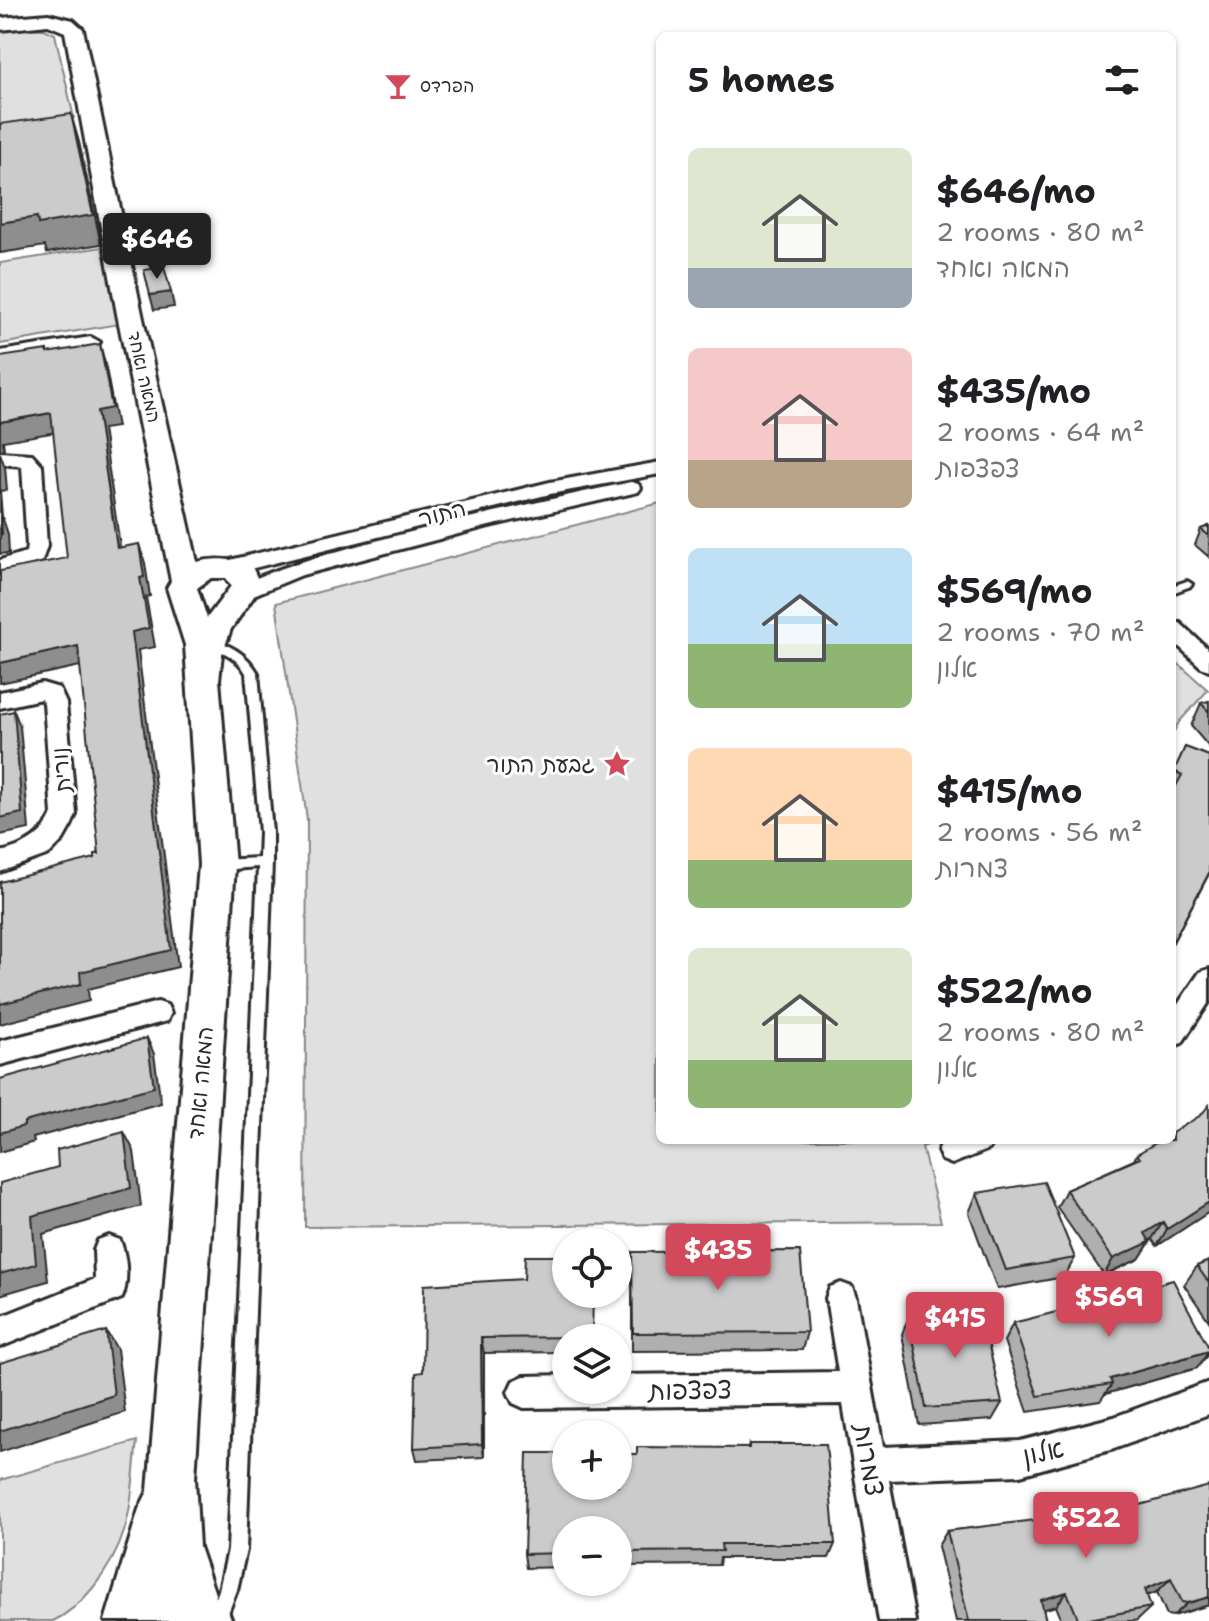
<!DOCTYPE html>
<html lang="en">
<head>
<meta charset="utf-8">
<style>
  body { margin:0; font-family:"Shantell Sans","Playpen Sans Hebrew",sans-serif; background:#f6f6f6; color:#202124; height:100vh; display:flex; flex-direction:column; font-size:30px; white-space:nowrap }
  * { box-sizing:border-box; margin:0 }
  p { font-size:26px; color:#757577 }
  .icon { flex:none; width:44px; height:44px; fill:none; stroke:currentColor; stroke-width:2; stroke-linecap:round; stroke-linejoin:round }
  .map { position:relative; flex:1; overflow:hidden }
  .drawer { position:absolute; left:656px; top:32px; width:520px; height:1112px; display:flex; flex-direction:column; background:#fff; border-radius:12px; box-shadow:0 2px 6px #0004 }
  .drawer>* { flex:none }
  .tools { position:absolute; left:552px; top:1228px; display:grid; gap:16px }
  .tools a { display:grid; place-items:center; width:80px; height:80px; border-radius:50%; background:#fff; box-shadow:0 2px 6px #0004; font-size:40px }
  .price { position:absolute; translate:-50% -68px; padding:0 18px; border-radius:8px; background:#d1495b; color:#fff; font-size:26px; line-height:52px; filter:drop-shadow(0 2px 4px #0008) }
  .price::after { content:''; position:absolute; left:50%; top:48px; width:24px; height:18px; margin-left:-12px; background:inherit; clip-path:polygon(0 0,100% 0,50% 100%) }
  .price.active { background:#222; color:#fff }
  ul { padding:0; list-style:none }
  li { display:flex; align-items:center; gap:24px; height:200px; padding:0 32px }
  li span { display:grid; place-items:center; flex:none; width:224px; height:160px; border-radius:12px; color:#555 }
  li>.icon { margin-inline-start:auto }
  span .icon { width:96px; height:96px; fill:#fffc; stroke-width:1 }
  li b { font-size:34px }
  h2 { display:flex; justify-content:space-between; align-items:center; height:96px; padding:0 32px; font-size:34px }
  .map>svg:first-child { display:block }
  .green { fill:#e0e0e0; stroke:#868686; stroke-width:2 }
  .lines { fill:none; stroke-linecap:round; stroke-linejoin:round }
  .lane-casing { stroke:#2b2b2b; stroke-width:6 }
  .street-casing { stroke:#2b2b2b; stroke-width:6 }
  .secondary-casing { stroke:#2b2b2b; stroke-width:6 }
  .lane { fill:#fff; fill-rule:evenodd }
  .street { fill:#fff; fill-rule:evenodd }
  .secondary { fill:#fff; fill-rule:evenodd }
  .wall { fill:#afafaf; stroke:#2b2b2b; stroke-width:2 }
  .shaded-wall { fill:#8e8e8e; stroke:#2b2b2b; stroke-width:2 }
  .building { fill:#cbcbcb; stroke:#2b2b2b; stroke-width:2 }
  .labels { text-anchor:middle; stroke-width:6; stroke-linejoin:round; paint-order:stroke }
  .far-poi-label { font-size:18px; fill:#2b2b2b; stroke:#fff; text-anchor:start }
  .far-street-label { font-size:18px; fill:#2b2b2b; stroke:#fff }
  .street-label { font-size:22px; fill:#2b2b2b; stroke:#fff }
  .poi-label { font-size:22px; fill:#2b2b2b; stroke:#fff; text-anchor:end }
  .near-street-label { font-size:26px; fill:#2b2b2b; stroke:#fff }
</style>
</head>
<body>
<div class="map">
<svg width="1209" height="1621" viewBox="0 0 1209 1621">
  <rect width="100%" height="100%" fill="#fff"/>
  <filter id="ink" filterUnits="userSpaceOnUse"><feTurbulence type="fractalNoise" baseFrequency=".0125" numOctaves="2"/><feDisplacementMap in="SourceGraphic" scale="16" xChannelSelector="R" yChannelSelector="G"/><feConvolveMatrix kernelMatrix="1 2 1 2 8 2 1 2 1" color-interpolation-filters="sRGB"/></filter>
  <g filter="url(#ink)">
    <path class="green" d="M24,28L44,29L55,34L74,118L0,128V31Z
      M103,247L119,324L0,344V263Z
      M660,503V1140H941L922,1147L941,1222L305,1227L307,819L276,603Z
      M1172,658L1208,690L1179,722L1172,735Z
      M137,1441C130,1503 133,1539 92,1589C81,1602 68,1614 53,1621H0V1480Z"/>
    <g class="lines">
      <g class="lane-casing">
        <path id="lane" d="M1187,581L1192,584L1191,586L1172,593V586Z
          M209,638C230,645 246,653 258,673L272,832V862L246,1550L237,1590L225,1621H207L219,1590L228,1550L258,867L221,870L217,868L215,865L217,862L221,860L259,858L260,832L246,673C237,657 222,651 205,645L204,642L205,639Z"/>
      </g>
      <g class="street-casing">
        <path id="street" d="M91,337L100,342L97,346L0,361V351Z
          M0,452L32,454L42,465L47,546L42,561L0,574V560L26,552L27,546L22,466L0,464Z
          M660,462V474L550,494L226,575L216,568L226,561L550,482Z
          M631,482L638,484L641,488L638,492L489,526L302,575L244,599L234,592C254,561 575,494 631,482Z
          M1172,621L1180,623L1209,650V670L1201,667L1172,640Z
          M42,683L59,688L66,703L76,814L72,824L63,840L49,854L0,872V852C23,847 43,837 52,814L44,703L41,699L0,708V692Z
          M1209,969V1002L1182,1043L1172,1047V1013L1200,972Z
          M158,1002L167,1005L171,1013L167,1021L0,1065V1041Z
          M946,1140H993L989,1149L952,1164L942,1160L938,1151L942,1142Z
          M109,1236L120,1240C127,1257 129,1282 122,1298L0,1347V1317L95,1279L94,1250L98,1240Z
          M841,1283L852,1287L856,1298L883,1447L1020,1441L1114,1417L1209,1382V1414L1114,1449L1020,1475L889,1480L915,1621H879L843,1404L524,1408L513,1403L508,1392L513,1381L524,1376L566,1375V1390H618V1375L838,1372L826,1298L830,1287Z"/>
      </g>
      <g class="secondary-casing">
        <path id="secondary" d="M48,14L73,20L83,29L142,314L197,562C217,557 234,559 252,567L261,586L231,629L222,654L219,680L235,865L195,1478L199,1547L217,1600L225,1603L232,1621H105L139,1509L148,1491L199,865L185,645L167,588L171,581L117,314L65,32L48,25L0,30V18ZM211,578H225L231,586L207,618L197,588Z"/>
      </g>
      <use href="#lane" class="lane"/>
      <use href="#street" class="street"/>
      <use href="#secondary" class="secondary"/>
    </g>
    <path class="wall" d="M1209,526V557L1195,545L1201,529Z
      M1209,701V747L1191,726L1201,703Z
      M1185,747L1209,756V874L1172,944V776Z
      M1137,1154L1209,1212L1157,1246L1152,1239L1149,1241L1150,1242L1139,1259L1104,1275L1057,1207L1066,1190L1134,1160Z
      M977,1193L1075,1258L1064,1277L997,1289L969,1213Z
      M632,1252L807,1332L802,1350L632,1351Z
      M1209,1261V1321L1184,1285L1197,1266Z
      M524,1279L593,1338H566V1352L484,1353V1457L417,1460L414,1448L423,1372Z
      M1104,1299L1209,1348V1353L1197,1368L1105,1394L1100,1401L1028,1412L1004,1341L1013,1323L1101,1304Z
      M909,1316L1002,1403L992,1420L919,1425L902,1334Z
      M749,1444L835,1544L829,1558H720L719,1565L618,1566V1530H566V1567L526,1568L524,1554L636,1454L748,1448Z
      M1118,1511L1209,1605L1173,1616L1167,1615L1157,1592L1147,1596L1151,1607L1137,1620L1134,1621H1062L1056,1606L1043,1609L1046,1621H956L938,1546L947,1531Z"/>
    <path class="shaded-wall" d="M71,114L79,142L101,244L47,253L45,246L0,253V223Z
      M171,292L174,307L154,310L150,295Z
      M100,344L105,363L117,427L103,429L123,567L117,548L97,411Z
      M51,413L57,432L3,441L4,449L0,451V422Z
      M0,453L5,467L7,490L0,491L2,516L8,534L9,553L0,554Z
      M139,544L145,563L150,596L146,597L155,647L138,650L178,967L88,989L89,1001L0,1024V1004L80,972L140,578Z
      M78,646L85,665L0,683V663Z
      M14,711L20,726L29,829L0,835V818Z
      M147,1038L154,1054L161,1103L33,1138L34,1142L0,1152V1133L24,1122Z
      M124,1132L134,1151L141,1206L43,1234L48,1281L0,1295V1274L32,1216Z
      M1209,1202V1212L1157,1246L1167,1229Z
      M1163,1222L1152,1239L1140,1246L1150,1242L1139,1259L1104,1275L1113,1259L1145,1233Z
      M106,1331L117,1349L125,1412L0,1452V1431Z
      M481,1338L484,1353V1457L482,1444Z
      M1209,1351L1197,1368L1105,1394L1112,1384L1110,1379Z
      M1171,1578L1157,1592L1131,1602L1145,1589Z
      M1067,1592L1056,1606L1030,1613L1041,1600Z
      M1209,1597V1605L1173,1616L1188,1603Z"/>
    <path class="building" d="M71,114L93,215L38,224L37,217L0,223V124Z
      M164,267L171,292L150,295L144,270Z
      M100,344L112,408L97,411L117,548L139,544L144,577L140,578L149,628L132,632L171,950L80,972L81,984L0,1004V882L95,858V854H99L78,646L0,663V571L67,558L51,413L0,422V357L47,350V353Z
      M0,515H1L2,534L0,535Z
      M1209,526V536L1201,529Z
      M1209,701V712L1201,703Z
      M14,711L22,813L0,818V714Z
      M1185,747L1209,756V873L1172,943V793L1182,775L1174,771Z
      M147,1038L154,1087L24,1122V1126L0,1133V1079Z
      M1209,1105V1202L1167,1229L1163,1222L1145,1233L1150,1242L1113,1259L1066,1190L1140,1158L1137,1154L1161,1140H1172V1133L1201,1115Z
      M124,1132L131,1188L32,1216L36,1264L0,1274V1183L58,1167L57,1150Z
      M1044,1182L1075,1258L1006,1270L977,1193Z
      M800,1251L807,1332L633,1333L632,1252Z
      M525,1256H566V1294H593L592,1337L481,1338L482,1444L414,1448L416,1373L423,1372L424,1285L524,1279Z
      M1209,1261V1283L1197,1266Z
      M1173,1280L1209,1348V1351L1110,1379L1112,1384L1038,1396L1013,1323L1064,1310L1106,1303L1104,1299Z
      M981,1312L1002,1403L926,1408L909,1316Z
      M106,1331L114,1395L0,1431V1363Z
      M749,1444H826L835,1544H721L722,1551L618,1552V1530H566V1553L524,1554L527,1453H566V1486H618V1454H637V1447L749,1448Z
      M1209,1486V1597L1188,1603L1182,1602L1171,1578L1145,1589L1151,1607L1079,1621L1067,1592L1041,1600L1046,1621H969L947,1531L1044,1519L1115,1504L1118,1511Z"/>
  </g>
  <defs>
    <g id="bar-bare" transform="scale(2.16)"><path d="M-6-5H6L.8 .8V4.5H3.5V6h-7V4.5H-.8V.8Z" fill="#d1495b" stroke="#fff" stroke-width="2.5" paint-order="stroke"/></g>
    <g id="sight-bare" transform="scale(2.16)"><path d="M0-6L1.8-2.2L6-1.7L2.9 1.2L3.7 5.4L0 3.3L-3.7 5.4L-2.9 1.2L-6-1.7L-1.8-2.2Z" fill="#d1495b" stroke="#fff" stroke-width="2.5" paint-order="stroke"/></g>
  </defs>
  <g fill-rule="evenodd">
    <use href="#bar-bare" x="398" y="86"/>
    <use href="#sight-bare" x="617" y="764"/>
  </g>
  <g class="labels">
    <g class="far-poi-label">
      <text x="420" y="92">הפרדס</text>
    </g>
    <g class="far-street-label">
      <text transform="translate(144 377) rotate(77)" y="6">המאה ואחד</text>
    </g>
    <g class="street-label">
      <text transform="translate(442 513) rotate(-14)" y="8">התור</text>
      <text transform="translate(61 770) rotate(-95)" y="8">נורית</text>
      <text transform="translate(200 1083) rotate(-85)" y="8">המאה ואחד</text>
    </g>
    <g class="poi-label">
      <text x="595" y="772">גבעת התור</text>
    </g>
    <g class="near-street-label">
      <text transform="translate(690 1390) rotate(-1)" y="9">צפצפות</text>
      <text transform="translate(1043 1452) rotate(-12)" y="9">אלון</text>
      <text transform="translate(869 1460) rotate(80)" y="9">צמרות</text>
    </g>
  </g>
</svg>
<div class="tools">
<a><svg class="icon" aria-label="locate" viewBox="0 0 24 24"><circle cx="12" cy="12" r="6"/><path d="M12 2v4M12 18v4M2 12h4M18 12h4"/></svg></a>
<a><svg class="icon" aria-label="layers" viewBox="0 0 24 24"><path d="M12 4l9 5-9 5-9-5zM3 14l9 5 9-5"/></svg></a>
<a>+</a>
<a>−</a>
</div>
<b class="price active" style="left:157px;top:281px">$646</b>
<b class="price" style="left:718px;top:1292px">$435</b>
<b class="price" style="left:1109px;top:1339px">$569</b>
<b class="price" style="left:955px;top:1360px">$415</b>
<b class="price" style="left:1086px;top:1560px">$522</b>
<section class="drawer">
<h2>5 homes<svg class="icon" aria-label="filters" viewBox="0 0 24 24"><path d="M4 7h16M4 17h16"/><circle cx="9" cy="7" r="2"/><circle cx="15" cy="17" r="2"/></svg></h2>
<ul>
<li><span style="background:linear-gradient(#dfe7d0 75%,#9aa5b1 0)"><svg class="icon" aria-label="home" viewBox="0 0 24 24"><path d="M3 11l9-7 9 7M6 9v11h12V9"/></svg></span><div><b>$646/mo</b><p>2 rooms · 80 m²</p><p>המאה ואחד</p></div></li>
<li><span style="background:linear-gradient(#f6c9c9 70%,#b9a48a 0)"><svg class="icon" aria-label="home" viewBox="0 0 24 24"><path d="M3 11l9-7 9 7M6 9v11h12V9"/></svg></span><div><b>$435/mo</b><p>2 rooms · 64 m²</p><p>צפצפות</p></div></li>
<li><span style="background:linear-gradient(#bfe0f5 60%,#8fb573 0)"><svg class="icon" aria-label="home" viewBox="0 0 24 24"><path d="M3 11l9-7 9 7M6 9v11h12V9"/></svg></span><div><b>$569/mo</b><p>2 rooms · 70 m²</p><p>אלון</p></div></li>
<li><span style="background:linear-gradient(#ffd9b3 70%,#8fb573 0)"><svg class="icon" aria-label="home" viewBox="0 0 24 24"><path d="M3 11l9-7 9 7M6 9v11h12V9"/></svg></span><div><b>$415/mo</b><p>2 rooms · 56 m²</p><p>צמרות</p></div></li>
<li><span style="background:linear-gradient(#dfe7d0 70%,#8fb573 0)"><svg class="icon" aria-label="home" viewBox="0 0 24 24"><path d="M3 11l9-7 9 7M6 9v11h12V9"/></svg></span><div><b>$522/mo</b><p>2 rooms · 80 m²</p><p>אלון</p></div></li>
</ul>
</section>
</div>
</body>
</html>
